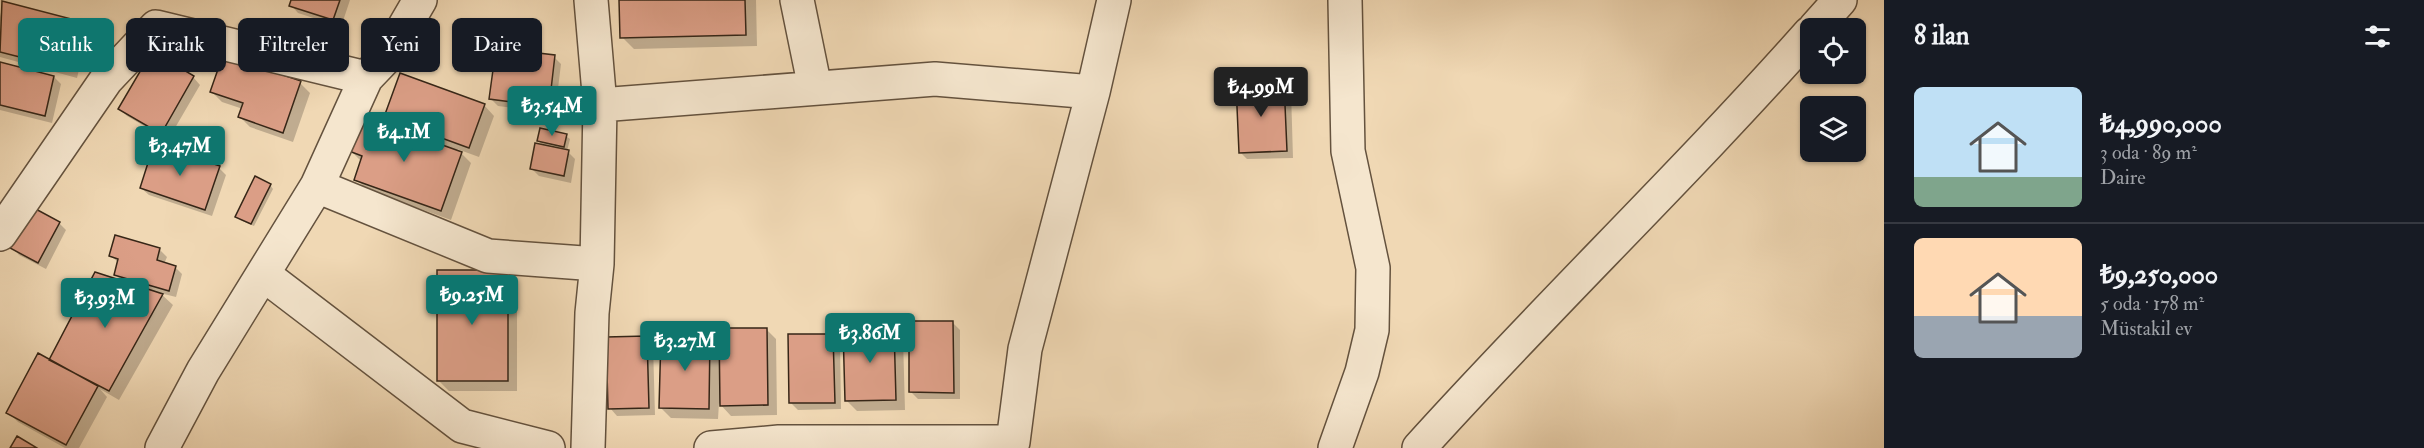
<!DOCTYPE html>
<html lang="tr">
<head>
<meta charset="utf-8">
<style>
  body { margin:0; font-family:"IM FELL Double Pica",serif; background:#242831; color:#f1f3f6; height:100vh; display:flex; flex-direction:column; font-size:22px; white-space:nowrap }
  * { box-sizing:border-box; margin:0 }
  p { font-size:20px; color:#9ea1a6 }
  .icon { flex:none; width:33px; height:33px; fill:none; stroke:currentColor; stroke-width:2; stroke-linecap:round; stroke-linejoin:round }
  .map { position:relative; flex:1; overflow:hidden }
  .panel { display:flex; flex-direction:column; background:#171b24; width:540px }
  .panel>* { flex:none }
  .top-card { position:absolute; left:18px; top:18px; width:570px; height:54px; display:flex; gap:12px }
  .buttons { position:absolute; left:1800px; top:18px; display:grid; gap:12px }
  .buttons a { display:grid; place-items:center; width:66px; height:66px; border-radius:9px; background:#171b24; box-shadow:0 2px 4px #0004; font-size:30px }
  .price { position:absolute; translate:-50% -51px; padding:0 14px; border-radius:6px; background:#0f766e; color:#fff; font-size:20px; line-height:39px; filter:drop-shadow(0 2px 3px #0008) }
  .price::after { content:''; position:absolute; left:50%; top:36px; width:18px; height:14px; margin-left:-9px; background:inherit; clip-path:polygon(0 0,100% 0,50% 100%) }
  .price.active { background:#222; color:#fff }
  ul { padding:0; list-style:none }
  li { display:flex; align-items:center; gap:18px; height:150px; padding:0 30px }
  li+li { border-top:2px solid #363941 }
  li span { display:grid; place-items:center; flex:none; width:168px; height:120px; border-radius:9px; color:#555 }
  li>.icon { margin-inline-start:auto }
  span .icon { width:72px; height:72px; fill:#fffc; stroke-width:1 }
  li b { font-size:26px }
  h2 { display:flex; justify-content:space-between; align-items:center; height:72px; padding:0 30px; font-size:26px }
  .tag { padding:0 21px; border-radius:9px; background:#171b24; box-shadow:0 2px 4px #0004; font-size:21px; line-height:54px }
  .tag.active { background:#0f766e; color:#fff }
  main { display:flex; flex:1; min-height:0 }
  .map>svg:first-child { display:block }
  .shadow { fill:#0003 }
  .building { fill:#db9e86; stroke:#362617; stroke-width:1.5 }
  .lines { fill:none; stroke-linecap:round; stroke-linejoin:round }
  .minor-casing { stroke:#64523e; stroke-width:36 }
  .minor { stroke:#f5e6ce; stroke-width:33 }
</style>
</head>
<body>
<main>
<div class="map">
<svg width="1884" height="448" viewBox="0 0 1884 448">
  <rect width="100%" height="100%" fill="#f0d8b4"/>
  <filter id="stains"><feTurbulence type="fractalNoise" baseFrequency=".00333" numOctaves="4"/><feColorMatrix values="0 0 0 0 .2 0 0 0 0 .09 0 0 0 0 .02 0 0 0 .5 -.17"/></filter>
  <radialGradient id="worn" r=".72"><stop offset=".6" stop-color="#630" stop-opacity="0"/><stop offset="1" stop-color="#630" stop-opacity=".3"/></radialGradient>
  <path class="shadow" d="M293,0H350L341,27L298,13L291,5Z
    M621,0H756L757,46L634,49L622,37Z
    M3,3L78,22L88,32L77,78L0,57V17Z
    M554,57L561,64L555,113L498,106L491,99Z
    M0,64L54,77L61,84L52,123L0,110Z
    M193,77L200,85L168,140L127,116L120,109Z
    M300,83L310,93L293,142L250,127L240,117L243,109L222,102L212,92Z
    M1283,84L1291,91L1293,158L1247,159L1240,152Z
    M484,105L494,116L479,157L457,149L471,163L451,220L366,189L356,179L361,161L351,151L401,131L386,116Z
    M566,136L570,139L567,151L575,159L571,183L539,176L532,169L545,147L538,141Z
    M219,168L226,175L212,216L149,195L141,188Z
    M270,185L273,189L254,226L240,220L237,216Z
    M59,223L66,230L46,269L19,255L12,247Z
    M159,249L167,257L164,264L175,267L182,274L176,297L160,293L173,305L119,400L100,389L107,397L79,448H65L18,422L8,412L50,362L124,283L116,275L119,263L111,256Z
    M507,272L517,282V391H449L439,381Z
    M953,323L960,330V399H918L911,392Z
    M893,328L903,338L905,410L857,411L847,401Z
    M766,329L776,339L777,415L731,416L719,403L718,419L671,418L661,408L710,337L721,349Z
    M833,335L840,342L841,409L798,410L791,403Z
    M646,337L653,345L655,415L617,416L610,408Z"/>
  <path class="building" d="M291,0H340L333,20L289,6Z
    M619,0H745L746,35L620,38Z
    M2,1L79,21L67,69L0,52Z
    M496,48L555,55L549,107L489,99Z
    M152,51L194,76L161,134L118,109Z
    M223,55L301,81L283,133L238,117L243,103L210,92Z
    M0,62L54,76L45,116L0,105Z
    M400,73L485,104L469,148L384,117Z
    M1284,82L1287,151L1239,153L1236,84Z
    M361,116L462,152L441,211L354,180L362,156L349,151Z
    M540,128L567,134L564,147L537,141Z
    M535,143L569,150L564,176L530,169Z
    M154,144L220,166L205,210L140,188Z
    M255,176L271,184L251,224L235,217Z
    M32,207L60,222L38,263L10,248Z
    M115,235L160,248L157,260L176,266L169,291L114,275L118,259L109,256Z
    M437,270H508V381H437Z
    M95,272L163,294L109,391L49,360Z
    M909,321H953L954,393L909,392Z
    M894,327L896,400L845,401L843,328Z
    M719,328H767L768,405L720,406Z
    M788,334H833L835,403H789Z
    M661,335L710,336L709,409L659,408Z
    M647,336L649,408L608,409L606,337Z
    M38,353L98,386L66,445L6,413Z
    M17,436L37,448H10Z"/>
  <g class="lines">
    <g class="minor-casing">
      <path id="minor" d="M797,0L815,88
        M1815,28L1840,0
        M600,105L935,79L1093,92
        M317,186L488,256L597,264
        M0,234L106,80L156,27L366,78
        M263,274L462,426L548,448
        M162,448L203,371L317,186L366,78L388,55L420,0
        M588,448L592,313L597,264L600,105L591,0
        M711,448L779,442H1013L1025,349L1093,92L1114,0
        M1335,448L1362,372L1372,330L1373,268L1348,151L1345,0
        M1419,448C1546,307 1684,175 1810,33"/>
    </g>
    <use href="#minor" class="minor"/>
  </g>
  <rect width="100%" height="100%" filter="url(#stains)"/>
  <rect width="100%" height="100%" fill="url(#worn)"/>
</svg>
<div class="buttons">
<a><svg class="icon" aria-label="locate" viewBox="0 0 24 24"><circle cx="12" cy="12" r="6"/><path d="M12 2v4M12 18v4M2 12h4M18 12h4"/></svg></a>
<a><svg class="icon" aria-label="layers" viewBox="0 0 24 24"><path d="M12 4l9 5-9 5-9-5zM3 14l9 5 9-5"/></svg></a>
</div>
<b class="price active" style="left:1261px;top:118px">₺4.99M</b>
<b class="price" style="left:552px;top:137px">₺3.54M</b>
<b class="price" style="left:404px;top:163px">₺4.1M</b>
<b class="price" style="left:180px;top:177px">₺3.47M</b>
<b class="price" style="left:472px;top:326px">₺9.25M</b>
<b class="price" style="left:105px;top:329px">₺3.93M</b>
<b class="price" style="left:870px;top:364px">₺3.86M</b>
<b class="price" style="left:685px;top:372px">₺3.27M</b>
<div class="top-card">
<a class="tag active">Satılık</a>
<a class="tag">Kiralık</a>
<a class="tag">Filtreler</a>
<a class="tag">Yeni</a>
<a class="tag">Daire</a>
</div>
</div>
<section class="panel">
<h2>8 ilan<svg class="icon" aria-label="filters" viewBox="0 0 24 24"><path d="M4 7h16M4 17h16"/><circle cx="9" cy="7" r="2"/><circle cx="15" cy="17" r="2"/></svg></h2>
<ul>
<li><span style="background:linear-gradient(#bfe0f5 75%,#7fa58c 0)"><svg class="icon" aria-label="home" viewBox="0 0 24 24"><path d="M3 11l9-7 9 7M6 9v11h12V9"/></svg></span><div><b>₺4,990,000</b><p>3 oda · 89 m²</p><p>Daire</p></div></li>
<li><span style="background:linear-gradient(#ffd9b3 65%,#9aa5b1 0)"><svg class="icon" aria-label="home" viewBox="0 0 24 24"><path d="M3 11l9-7 9 7M6 9v11h12V9"/></svg></span><div><b>₺9,250,000</b><p>5 oda · 178 m²</p><p>Müstakil ev</p></div></li>
</ul>
</section>
</main>
</body>
</html>
